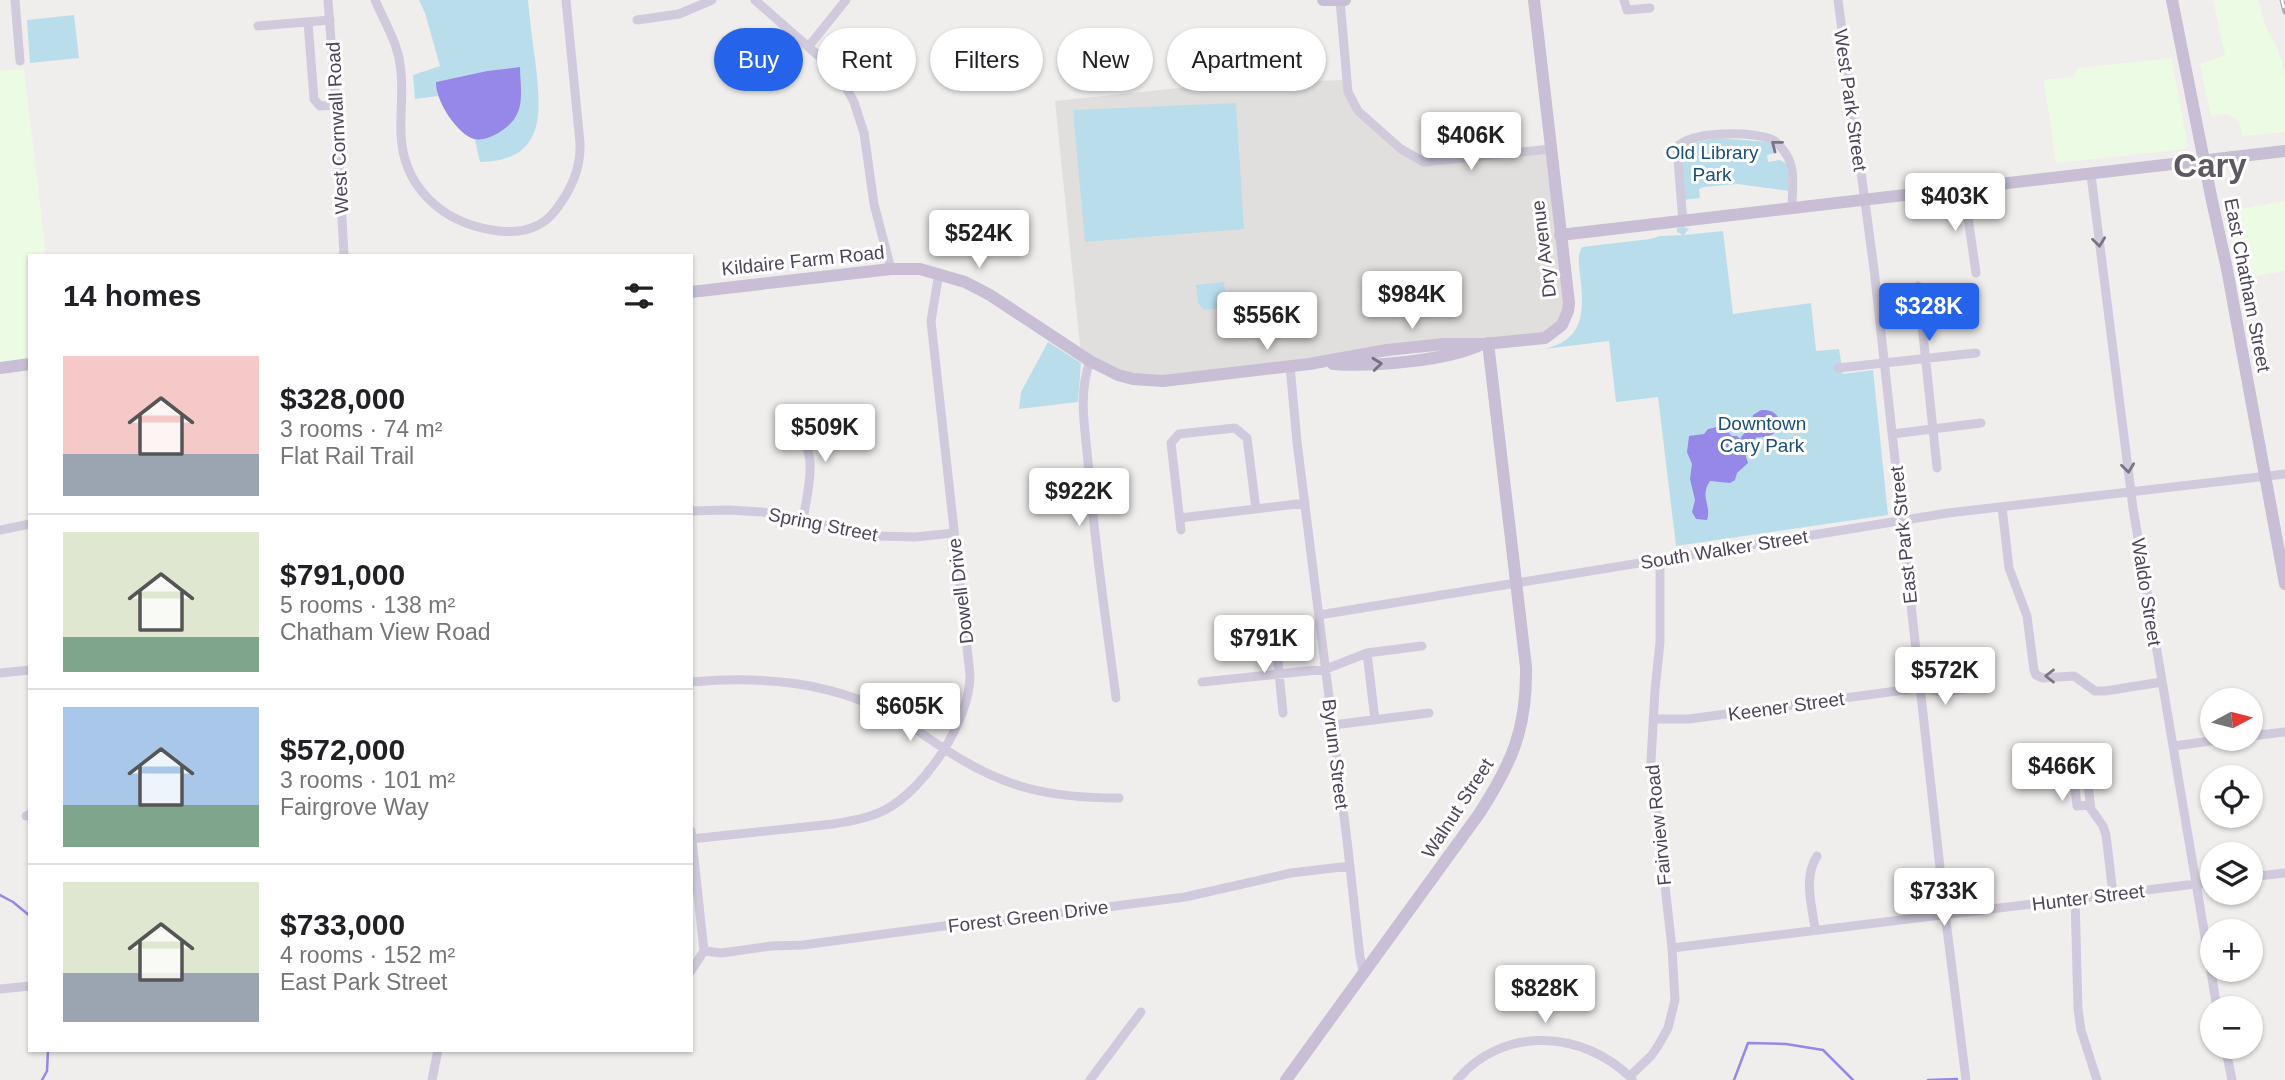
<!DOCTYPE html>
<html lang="en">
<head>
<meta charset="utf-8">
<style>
  body { margin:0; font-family:Arial,sans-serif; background:#f6f6f6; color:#202124; height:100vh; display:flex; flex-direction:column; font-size:26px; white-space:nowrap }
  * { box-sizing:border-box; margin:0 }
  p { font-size:23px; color:#757577 }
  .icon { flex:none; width:38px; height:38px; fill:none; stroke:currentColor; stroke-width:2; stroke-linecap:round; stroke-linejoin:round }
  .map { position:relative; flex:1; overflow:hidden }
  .sheet { position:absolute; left:28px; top:254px; width:665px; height:798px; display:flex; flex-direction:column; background:#fff; border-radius:0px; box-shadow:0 2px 5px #0004 }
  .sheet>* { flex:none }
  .guide { position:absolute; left:714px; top:28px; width:665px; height:63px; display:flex; gap:14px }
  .needle { width:46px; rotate:83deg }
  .fabs { position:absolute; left:2200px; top:688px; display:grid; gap:14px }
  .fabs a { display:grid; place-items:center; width:63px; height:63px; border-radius:50%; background:#fff; box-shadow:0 2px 5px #0004; font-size:35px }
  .price { position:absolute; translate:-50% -60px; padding:0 16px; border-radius:7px; background:#fff; color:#222; font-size:23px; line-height:46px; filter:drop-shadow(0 2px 4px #0008) }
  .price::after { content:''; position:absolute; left:50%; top:42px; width:21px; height:16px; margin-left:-10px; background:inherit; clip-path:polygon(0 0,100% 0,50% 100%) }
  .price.selected { background:#2563eb; color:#fff }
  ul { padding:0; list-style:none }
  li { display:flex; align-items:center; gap:21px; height:175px; padding:0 35px }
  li+li { border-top:2px solid #e0e0e0 }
  li span { display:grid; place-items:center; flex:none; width:196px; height:140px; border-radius:0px; color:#555 }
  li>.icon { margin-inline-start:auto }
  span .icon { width:84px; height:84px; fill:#fffc; stroke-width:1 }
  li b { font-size:30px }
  h2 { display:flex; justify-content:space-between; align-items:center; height:84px; padding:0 35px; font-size:30px }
  .chip { padding:0 24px; border-radius:32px; background:#fff; box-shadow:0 2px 5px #0004; font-size:24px; line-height:63px }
  .chip.selected { background:#2563eb; color:#fff }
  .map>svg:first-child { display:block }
  .commercial { fill:#ecfbe4 }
  .education { fill:#e1dfdd }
  .green { fill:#baddec }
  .water { fill:#9588e8 }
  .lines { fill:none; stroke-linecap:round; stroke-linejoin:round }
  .stream { stroke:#9588e8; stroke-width:2.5 }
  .street { stroke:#d1cadc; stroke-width:9 }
  .secondary { stroke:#c8bed5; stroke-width:12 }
  .rail-casing { stroke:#b1acb4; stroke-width:5 }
  .rail { stroke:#fff; stroke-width:2.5; stroke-dasharray:8; stroke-linecap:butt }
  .oneway { stroke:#7b7486 }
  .oneway2 { stroke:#786f84 }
  .labels { text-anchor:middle; stroke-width:6; stroke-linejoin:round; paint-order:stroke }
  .street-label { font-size:19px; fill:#4d4558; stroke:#fff }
  .park-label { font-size:19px; fill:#194f77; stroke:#fff }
  .town-label { font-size:33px; font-weight:bold; fill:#5c5961; stroke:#fff }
</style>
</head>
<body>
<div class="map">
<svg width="2285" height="1080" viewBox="0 0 2285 1080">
  <rect width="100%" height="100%" fill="#efeeec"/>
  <path class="commercial" d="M2213,0H2258L2266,28L2278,49L2285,75V132L2242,136L2239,121L2227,114L2211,116L2200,64L2225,55Z
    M2171,58L2188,146L2186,149L2056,163L2044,80L2073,77L2078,68Z
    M24,69L46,255L30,256V364L0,368V71Z
    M2285,201V271L2239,279L2225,212Z"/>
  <path class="education" d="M1346,80L1354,105L1420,160L1551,149L1568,303L1557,331L1144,380L1081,355L1055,101L1217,84Z"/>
  <path class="green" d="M419,0H528C530,20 532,40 535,59C541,110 548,161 480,162L475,140H482L519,67L487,71L436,82L438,96L415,99L413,75L440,66L425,13Z
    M74,15L79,58L30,63L27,20Z
    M1236,103L1244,229L1085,242L1073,110Z
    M1717,138L1770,142L1775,147V153L1767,155L1768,162L1780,160L1787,164L1789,191L1737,184L1704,187L1699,189L1700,198L1683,200L1680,148L1683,145Z
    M1683,227L1689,229L1684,235L1723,231L1733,314L1811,303L1816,351L1839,349L1843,374L1873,370L1888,515L1676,546L1658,397L1616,402L1609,341L1544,349C1586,340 1584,309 1580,274C1579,265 1577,256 1582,247L1650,239L1660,236L1683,235L1677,232V228Z
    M1224,282L1226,299L1215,309L1204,310L1198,303L1196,285Z
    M1048,342L1081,363L1078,402L1019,409L1021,392Z"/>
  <path class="water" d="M520,67C520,82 524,103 516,116C511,127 487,143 474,139C457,134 435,100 436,82L487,71Z
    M1761,410C1787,408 1786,440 1757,437L1744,450L1748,463L1737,473L1735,480L1730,483L1710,481C1699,498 1712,504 1707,520L1696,519L1692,512L1695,500L1690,479L1692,464L1687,452L1689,436L1704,434L1708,429L1722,426L1732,436H1737L1740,439L1748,428H1751L1753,415Z"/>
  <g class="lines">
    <path class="stream" d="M0,895L13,902L30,916
      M42,1080L47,1071L48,1050
      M1734,1080L1748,1043L1786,1044L1823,1050L1853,1080
      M1928,1080L1957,1079"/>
    <path class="street" d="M15,0L20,61
      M328,0L336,105L344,256
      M375,0C384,21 397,42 400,64C404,87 400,111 401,134C403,187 442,222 492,230C515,234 539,231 555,211C571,190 581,169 580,143L566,0
      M755,0L838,73L854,102L864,133L874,204L891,269
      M1340,0L1348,92L1358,111L1401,149L1424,162L1551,149
      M1624,0L1627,10L1650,8
      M1838,0L1874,269L1945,913L1966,1080
      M637,20L679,14L712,0
      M308,22L314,99L320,106L336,105
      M258,26L330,20
      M809,46L846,0
      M2091,175L2133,508L2217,1008
      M1964,189L1976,273
      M1683,222L1677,147C1692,131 1749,131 1771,139C1777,141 1782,148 1786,154C1796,168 1792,190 1792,207
      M1918,286L1937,468
      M1090,361C1078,395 1085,427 1088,462C1094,541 1106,619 1116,698
      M1290,366L1297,442L1347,840L1360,957L1364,975
      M1838,368L1976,353
      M792,422C820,453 809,482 803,520
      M1892,434L1981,423
      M2002,507L2009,568L2027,616L2034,670L2036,675L2043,678L2074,676L2095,691H2105L2162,682
      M691,511L729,510L762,512L877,536L915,537L954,533
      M1180,518L1305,503
      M0,530L30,524
      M1181,530L1171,443L1179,434L1235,428L1247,438L1256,509
      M1319,615L1948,513L2285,474
      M1275,634L1283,713
      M1367,653L1375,720
      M0,673L30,670
      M691,682C760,676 827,681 889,713C908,723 925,736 943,748C1003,788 1048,798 1119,798
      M1202,682L1326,669L1367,653L1422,646
      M1653,719H1689L1919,688L1943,692L1972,688
      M1333,725L1429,713
      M2250,736L2285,732
      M2174,746L2232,738
      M2072,760L2077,806L2090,805
      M2043,763L2085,759L2091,809L2103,826L2106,835L2113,894
      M26,816L30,814
      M691,831L704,951L691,971
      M691,839L833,824C851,821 869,818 885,810C925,789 970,721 970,675L931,321L939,273
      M2250,877L2285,873
      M2075,898L2078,1009L2081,1030L2097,1080
      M1815,929C1812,905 1803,878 1817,856
      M1672,948L2212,882
      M704,951L722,953L771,946L803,945L966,923L999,921L1185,897L1291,873L1350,866
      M0,989L30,986
      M2225,1046L2232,1080
      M1630,1076L1651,1056L1658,1046L1668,1028L1675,1000L1672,948L1651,761L1655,690L1660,642V559
      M432,1080L438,1050
      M1090,1080L1141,1012
      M1457,1080C1503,1025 1584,1030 1632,1079"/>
    <path class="secondary" d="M1323,0H1345
      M2172,0L2212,201L2227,269L2285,584
      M1560,235L2285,151
      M691,292L891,269H920L965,282L990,295L1090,361L1118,375L1133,379L1163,381L1309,364L1387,350L1444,344H1484L1545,338L1562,325L1568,311L1569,303L1534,0
      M1333,364C1370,367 1446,361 1480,345
      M0,368L30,364
      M1286,1080L1479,814C1512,763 1527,729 1526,667L1488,343"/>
    <g class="rail-casing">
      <path id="rail" d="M2282,0L2285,12"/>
    </g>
    <use href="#rail" class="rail"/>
  </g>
  <defs><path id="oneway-chevron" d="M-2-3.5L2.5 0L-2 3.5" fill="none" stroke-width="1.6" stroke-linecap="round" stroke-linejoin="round" transform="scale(1.75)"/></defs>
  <g class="oneway">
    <use href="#oneway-chevron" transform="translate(1776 145) rotate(-142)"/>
    <use href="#oneway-chevron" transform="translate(2099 242) rotate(83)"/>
    <use href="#oneway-chevron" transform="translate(2128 468) rotate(83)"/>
    <use href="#oneway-chevron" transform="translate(2050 676) rotate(-180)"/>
  </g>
  <use class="oneway2" href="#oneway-chevron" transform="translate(1377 364) rotate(-6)"/>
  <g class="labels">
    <g class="street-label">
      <text transform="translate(1851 100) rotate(82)" y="7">West Park Street</text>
      <text transform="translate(337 128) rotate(-93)" y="7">West Cornwall Road</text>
      <text transform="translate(1543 249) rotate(-97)" y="7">Dry Avenue</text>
      <text transform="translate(803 260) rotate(-6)" y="7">Kildaire Farm Road</text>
      <text transform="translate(2248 285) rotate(79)" y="7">East Chatham Street</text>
      <text transform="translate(823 524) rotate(11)" y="7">Spring Street</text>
      <text transform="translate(1903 535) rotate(-96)" y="7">East Park Street</text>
      <text transform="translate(1724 549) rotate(-9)" y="7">South Walker Street</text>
      <text transform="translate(960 591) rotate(-97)" y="7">Dowell Drive</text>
      <text transform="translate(2147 592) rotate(81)" y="7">Waldo Street</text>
      <text transform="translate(1786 706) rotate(-8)" y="7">Keener Street</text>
      <text transform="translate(1336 754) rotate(83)" y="7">Byrum Street</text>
      <text transform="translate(1457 808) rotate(-57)" y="7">Walnut Street</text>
      <text transform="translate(1658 825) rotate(-96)" y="7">Fairview Road</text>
      <text transform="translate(2088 897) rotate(-7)" y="7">Hunter Street</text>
      <text transform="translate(1028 916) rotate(-7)" y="7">Forest Green Drive</text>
    </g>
    <g class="park-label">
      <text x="1712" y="159">Old Library<tspan x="1712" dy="22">Park</tspan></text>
      <text x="1762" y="430">Downtown<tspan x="1762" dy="22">Cary Park</tspan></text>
    </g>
    <g class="town-label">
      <text x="2210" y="177">Cary</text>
    </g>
  </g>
</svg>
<div class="fabs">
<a><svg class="needle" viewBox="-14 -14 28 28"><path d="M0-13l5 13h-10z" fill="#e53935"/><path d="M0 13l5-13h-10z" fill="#757577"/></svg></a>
<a><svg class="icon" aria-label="locate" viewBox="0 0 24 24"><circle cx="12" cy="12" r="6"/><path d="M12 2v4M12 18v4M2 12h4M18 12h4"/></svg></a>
<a><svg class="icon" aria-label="layers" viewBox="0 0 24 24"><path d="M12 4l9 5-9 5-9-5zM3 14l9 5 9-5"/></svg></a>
<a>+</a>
<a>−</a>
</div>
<b class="price" style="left:1471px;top:172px">$406K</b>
<b class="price" style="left:1955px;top:233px">$403K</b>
<b class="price" style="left:979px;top:270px">$524K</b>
<b class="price" style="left:1412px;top:331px">$984K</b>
<b class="price selected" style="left:1929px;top:343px">$328K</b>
<b class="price" style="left:1267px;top:352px">$556K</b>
<b class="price" style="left:825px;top:464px">$509K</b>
<b class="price" style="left:1079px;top:528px">$922K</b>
<b class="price" style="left:1264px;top:675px">$791K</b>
<b class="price" style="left:1945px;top:707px">$572K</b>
<b class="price" style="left:910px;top:743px">$605K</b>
<b class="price" style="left:2062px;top:803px">$466K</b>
<b class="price" style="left:1944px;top:928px">$733K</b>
<b class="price" style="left:1545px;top:1025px">$828K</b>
<div class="guide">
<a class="chip selected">Buy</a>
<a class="chip">Rent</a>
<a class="chip">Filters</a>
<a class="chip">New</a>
<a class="chip">Apartment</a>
</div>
<section class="sheet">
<h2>14 homes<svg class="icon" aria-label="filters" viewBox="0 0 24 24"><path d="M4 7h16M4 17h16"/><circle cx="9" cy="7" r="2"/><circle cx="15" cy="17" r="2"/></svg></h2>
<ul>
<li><span style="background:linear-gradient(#f6c9c9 70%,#9aa5b1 0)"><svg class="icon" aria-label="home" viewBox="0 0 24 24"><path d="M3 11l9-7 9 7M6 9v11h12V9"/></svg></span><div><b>$328,000</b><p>3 rooms · 74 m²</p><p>Flat Rail Trail</p></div></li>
<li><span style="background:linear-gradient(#dfe7d0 75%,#7fa58c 0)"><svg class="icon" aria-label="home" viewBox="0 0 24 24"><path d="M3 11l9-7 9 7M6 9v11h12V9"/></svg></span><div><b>$791,000</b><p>5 rooms · 138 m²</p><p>Chatham View Road</p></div></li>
<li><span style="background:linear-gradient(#a9c7e8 70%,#7fa58c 0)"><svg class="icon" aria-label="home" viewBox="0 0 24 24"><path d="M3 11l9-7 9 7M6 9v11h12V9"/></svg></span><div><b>$572,000</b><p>3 rooms · 101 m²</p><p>Fairgrove Way</p></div></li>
<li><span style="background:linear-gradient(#dfe7d0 65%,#9aa5b1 0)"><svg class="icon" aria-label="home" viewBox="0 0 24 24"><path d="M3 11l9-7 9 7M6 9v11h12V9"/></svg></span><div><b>$733,000</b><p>4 rooms · 152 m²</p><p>East Park Street</p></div></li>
</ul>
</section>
</div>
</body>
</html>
